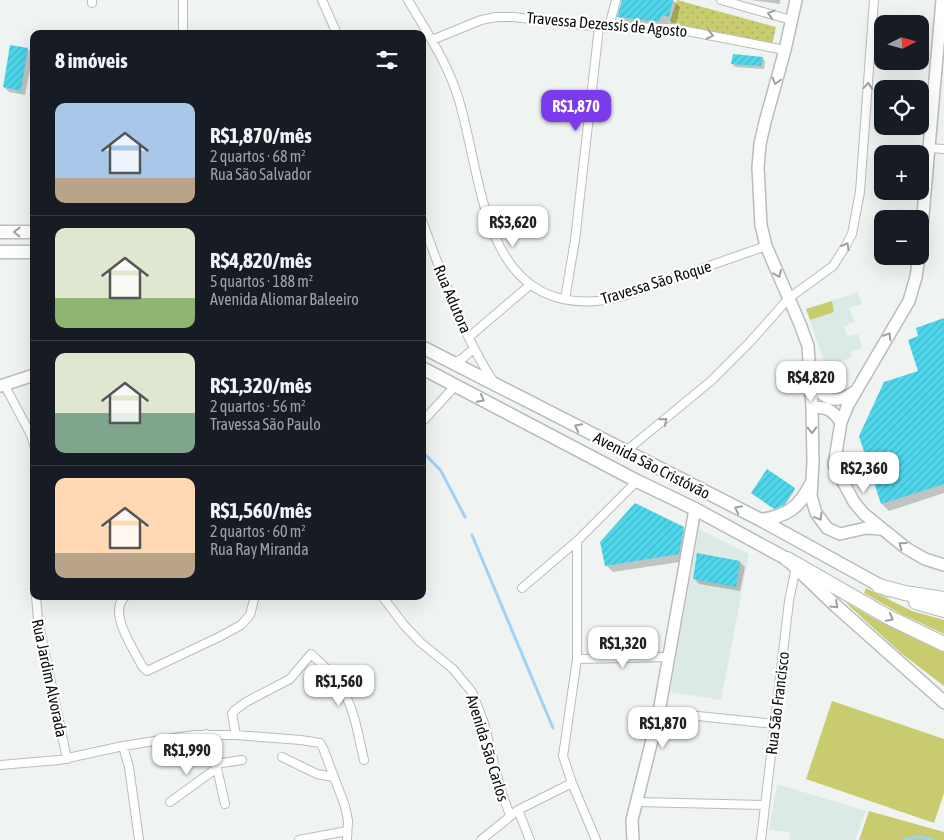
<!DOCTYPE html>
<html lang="pt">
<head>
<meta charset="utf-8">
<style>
  body { margin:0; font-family:"Asap Condensed",sans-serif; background:#20242c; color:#f1f3f6; height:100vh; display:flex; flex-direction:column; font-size:19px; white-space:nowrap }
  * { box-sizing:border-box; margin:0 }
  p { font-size:16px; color:#9ea1a6 }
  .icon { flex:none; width:28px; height:28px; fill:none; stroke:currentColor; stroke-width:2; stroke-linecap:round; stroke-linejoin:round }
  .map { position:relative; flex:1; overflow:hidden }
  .drawer { position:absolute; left:30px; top:30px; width:396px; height:570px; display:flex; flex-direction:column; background:#171b24; border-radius:10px; box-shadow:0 5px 20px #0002 }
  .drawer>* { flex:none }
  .needle { width:32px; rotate:84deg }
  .buttons { position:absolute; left:874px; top:15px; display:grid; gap:10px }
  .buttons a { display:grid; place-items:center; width:55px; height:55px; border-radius:10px; background:#171b24; box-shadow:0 5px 20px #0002; font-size:25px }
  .price { position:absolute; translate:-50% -42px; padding:0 11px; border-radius:10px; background:#fff; color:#222; font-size:16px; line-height:32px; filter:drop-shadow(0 1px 2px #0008) }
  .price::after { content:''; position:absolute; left:50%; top:30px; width:15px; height:11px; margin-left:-8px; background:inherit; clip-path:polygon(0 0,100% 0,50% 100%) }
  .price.active { background:#7c3aed; color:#fff }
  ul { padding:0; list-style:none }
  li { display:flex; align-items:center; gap:15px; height:125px; padding:0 25px }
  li+li { border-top:1px solid #363941 }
  li span { display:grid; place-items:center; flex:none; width:140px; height:100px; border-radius:10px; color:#555 }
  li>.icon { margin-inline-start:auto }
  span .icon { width:60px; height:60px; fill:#fffc; stroke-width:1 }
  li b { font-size:21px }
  h2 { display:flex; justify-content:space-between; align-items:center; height:60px; padding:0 25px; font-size:21px }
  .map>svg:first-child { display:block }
  .built { fill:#dceae6 }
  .grass { fill:#c9cc6e }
  .park { fill:url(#park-dots) }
  .shadow { fill:#0003 }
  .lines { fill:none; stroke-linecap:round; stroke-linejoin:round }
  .stream { stroke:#a2d1f6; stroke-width:3 }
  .building { fill:url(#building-hatch) }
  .street-casing { stroke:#b8bdbb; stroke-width:10 }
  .secondary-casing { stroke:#b8bdbb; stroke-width:14 }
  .primary-casing { stroke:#b8bdbb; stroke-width:15 }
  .highway-casing { stroke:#b8bdbb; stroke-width:16 }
  .street { stroke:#fff; stroke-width:8 }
  .secondary { stroke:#fff; stroke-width:11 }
  .primary { stroke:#fff; stroke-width:12 }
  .highway { stroke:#fff; stroke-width:14 }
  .oneway { stroke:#9e9f9e }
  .labels { text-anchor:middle; stroke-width:4.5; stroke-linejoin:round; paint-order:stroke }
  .street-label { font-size:16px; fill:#0c0e0d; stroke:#fff }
</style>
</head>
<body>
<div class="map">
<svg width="944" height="840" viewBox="0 0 944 840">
  <defs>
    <pattern id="park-dots" width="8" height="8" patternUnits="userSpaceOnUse" patternTransform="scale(1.25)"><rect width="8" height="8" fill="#c9cc6e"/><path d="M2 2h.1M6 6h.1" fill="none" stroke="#abae5e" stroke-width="1.8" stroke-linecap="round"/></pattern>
    <pattern id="building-hatch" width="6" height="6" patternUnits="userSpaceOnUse" patternTransform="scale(1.25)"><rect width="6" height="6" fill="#4ed6eb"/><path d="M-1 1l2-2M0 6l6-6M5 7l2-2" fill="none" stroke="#43b6c8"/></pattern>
  </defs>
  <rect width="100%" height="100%" fill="#eff4f2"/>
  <path class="built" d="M858,292L862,304L842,310L849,309L855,322L844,326L847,336L858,334L862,348L851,352V358L826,367L806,309Z
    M699,529L749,554L721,700L670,692Z
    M777,784L866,811L855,840H789L790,832L769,830Z"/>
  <path class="grass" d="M832,301L834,312L810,320L806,309Z
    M866,588L912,611L944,620V634L899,613L864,593Z
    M847,603L875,619L944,652V686L901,653L847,604Z
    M832,701L944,739V793L934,823L806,779Z
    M869,811L944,832V840H859Z"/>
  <path class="park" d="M677,0L776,27L772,45L669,24Z"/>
  <path class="shadow" d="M622,0H673L680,7L676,23L669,21L666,28L626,24L619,17Z
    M751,0H780V4Z
    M28,49L33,54L25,95L9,92L4,87Z
    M762,58L765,61L764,69L735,67L732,63Z
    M944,320V493L889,511L882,504L860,436L919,371L920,337Z
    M794,489L795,490L785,505L776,509L754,494Z
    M683,528L691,535L686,561L613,572L606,565Z
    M740,562L745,567L740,591L699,584L694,578Z"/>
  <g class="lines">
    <path class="stream" d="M422,451L441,471L465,517
      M472,535L553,728
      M905,840L918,836L932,840"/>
  </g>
  <path class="building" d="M622,0H673L669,17L662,15L659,22L617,17Z
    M10,45L28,48L21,91L3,87Z
    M733,54L763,57L761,66L731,64Z
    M944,318V484L881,504L859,436L884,382L918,371L908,340L918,336L916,328Z
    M767,469L795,488L784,505L774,509L751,493Z
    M635,503L684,527L679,554L605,566L600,542Z
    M697,553L740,561L736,587L693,579Z"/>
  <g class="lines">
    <g class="street-casing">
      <path id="street" d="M92,0V3
        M322,0L337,34
        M408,0C426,31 447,62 458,97C483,177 481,310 597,301C620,299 642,289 663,282C697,270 731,258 766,246
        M721,0L791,20
        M609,27L616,0
        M183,34V0
        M432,40L481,20L496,17H514L599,27L671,28L785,50
        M929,148L944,149
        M422,221C442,274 462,334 493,381
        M565,299L575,240L599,27
        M469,337L530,285
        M453,363L462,359L474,348
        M4,384L31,435L34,445
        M422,422L456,385
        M626,451L711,381L750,342L789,298L833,266L845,247L852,234L860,192L874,0
        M577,541V659L563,756L572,783L596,840
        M522,588L577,541L637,481
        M36,596L38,620L67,759
        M126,596C106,611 134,649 142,666L147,671L219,637L241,625L250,615L255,596
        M382,596L404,625L420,642L453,669L472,692L484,723L501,791L510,815
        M577,659L669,657
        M659,712L775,724
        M206,734L216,764L225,804
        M236,735L232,714L234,711L246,702L290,679L311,654C351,688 353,711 364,760
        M123,746L129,767L139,840
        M282,757L317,774L333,777
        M216,764L242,760
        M0,765L59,760L123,746L194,735H236L301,740L320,743L323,748L345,806L348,821L347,840
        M170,802L217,768
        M637,802L765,805
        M518,810L530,840
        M299,840L347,831
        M481,840L518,810L572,783
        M761,840L789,601L796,567"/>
    </g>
    <g class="secondary-casing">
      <path id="secondary" d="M796,0L785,50L765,122L760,144L758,168L761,225L766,246L800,324L808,346L812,408L813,462L811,496L816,513L827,528L840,534L866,528L881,529
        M920,249L942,0
        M919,256L916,277L909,301L848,405L841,422L834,465L854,502L864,514L906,548L925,559L944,565
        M811,384C825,398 836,406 854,392
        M0,386L34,375
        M812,408C827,406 832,410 841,422
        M633,840L632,820L659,712L695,509"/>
    </g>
    <g class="primary-casing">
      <path id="primary" d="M0,232H34
        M0,252H34
        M422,347L761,520L888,590
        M422,368L637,481L695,509L787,559L836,606L944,702
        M761,520C787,516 799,508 811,484"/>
    </g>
    <g class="highway-casing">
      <path id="highway" d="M787,559L890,618L944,644
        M879,586L905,593L944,599
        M916,602L944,610"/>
    </g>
    <use href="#street" class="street"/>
    <use href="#secondary" class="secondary"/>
    <use href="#primary" class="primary"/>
    <use href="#highway" class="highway"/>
  </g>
  <defs><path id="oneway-chevron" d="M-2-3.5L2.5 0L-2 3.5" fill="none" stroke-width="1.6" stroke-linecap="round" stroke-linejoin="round" transform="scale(1.25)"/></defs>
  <g class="oneway">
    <use href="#oneway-chevron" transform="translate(771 14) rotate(-163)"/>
    <use href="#oneway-chevron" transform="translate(710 35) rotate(12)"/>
    <use href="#oneway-chevron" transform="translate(776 81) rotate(106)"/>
    <use href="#oneway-chevron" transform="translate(868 86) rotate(-85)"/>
    <use href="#oneway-chevron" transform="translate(17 232) rotate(-179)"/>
    <use href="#oneway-chevron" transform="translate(846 246) rotate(-61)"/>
    <use href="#oneway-chevron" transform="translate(778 274) rotate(67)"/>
    <use href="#oneway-chevron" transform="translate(888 336) rotate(-59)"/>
    <use href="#oneway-chevron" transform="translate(481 399) rotate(28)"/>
    <use href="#oneway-chevron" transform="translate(664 421) rotate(-39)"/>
    <use href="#oneway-chevron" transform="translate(578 427) rotate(-153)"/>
    <use href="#oneway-chevron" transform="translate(812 430) rotate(89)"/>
    <use href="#oneway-chevron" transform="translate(738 509) rotate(-153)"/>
    <use href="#oneway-chevron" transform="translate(819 517) rotate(59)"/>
    <use href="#oneway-chevron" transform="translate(902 545) rotate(-144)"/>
    <use href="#oneway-chevron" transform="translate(835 605) rotate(43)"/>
    <use href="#oneway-chevron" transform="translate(890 618) rotate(28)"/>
  </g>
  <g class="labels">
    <g class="street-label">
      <text transform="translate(607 24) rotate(5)" y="6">Travessa Dezessis de Agosto</text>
      <text transform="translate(656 282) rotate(-17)" y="6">Travessa São Roque</text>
      <text transform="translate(453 299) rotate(67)" y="6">Rua Adutora</text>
      <text transform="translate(652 465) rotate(27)" y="6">Avenida São Cristóvão</text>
      <text transform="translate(50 678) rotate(78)" y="6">Rua Jardim Alvorada</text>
      <text transform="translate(777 703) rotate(-83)" y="6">Rua São Francisco</text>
      <text transform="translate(488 748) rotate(73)" y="6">Avenida São Carlos</text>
    </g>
  </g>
</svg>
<div class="buttons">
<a><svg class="needle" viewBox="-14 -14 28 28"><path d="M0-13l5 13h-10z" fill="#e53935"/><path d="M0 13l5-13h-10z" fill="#9ea1a6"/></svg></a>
<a><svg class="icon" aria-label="locate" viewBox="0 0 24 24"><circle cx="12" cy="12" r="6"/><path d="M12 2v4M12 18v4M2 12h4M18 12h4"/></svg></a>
<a>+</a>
<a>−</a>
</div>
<b class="price active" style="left:576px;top:132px">R$1,870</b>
<b class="price" style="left:513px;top:248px">R$3,620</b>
<b class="price" style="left:811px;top:403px">R$4,820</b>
<b class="price" style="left:864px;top:494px">R$2,360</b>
<b class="price" style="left:623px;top:669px">R$1,320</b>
<b class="price" style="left:339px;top:707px">R$1,560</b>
<b class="price" style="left:663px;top:749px">R$1,870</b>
<b class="price" style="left:187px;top:776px">R$1,990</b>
<section class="drawer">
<h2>8 imóveis<svg class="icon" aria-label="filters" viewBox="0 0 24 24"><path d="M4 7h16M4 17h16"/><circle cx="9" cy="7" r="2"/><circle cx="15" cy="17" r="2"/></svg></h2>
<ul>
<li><span style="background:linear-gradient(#a9c7e8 75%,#b9a48a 0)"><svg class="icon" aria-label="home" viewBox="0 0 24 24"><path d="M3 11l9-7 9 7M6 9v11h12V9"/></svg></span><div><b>R$1,870/mês</b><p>2 quartos · 68 m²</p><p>Rua São Salvador</p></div></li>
<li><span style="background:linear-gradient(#dfe7d0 70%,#8fb573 0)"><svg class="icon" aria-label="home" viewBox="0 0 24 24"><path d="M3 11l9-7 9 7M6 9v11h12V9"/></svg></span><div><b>R$4,820/mês</b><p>5 quartos · 188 m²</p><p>Avenida Aliomar Baleeiro</p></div></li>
<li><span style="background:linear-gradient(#dfe7d0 60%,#7fa58c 0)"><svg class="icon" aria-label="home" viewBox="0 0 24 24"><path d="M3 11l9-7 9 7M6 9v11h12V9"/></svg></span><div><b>R$1,320/mês</b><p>2 quartos · 56 m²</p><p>Travessa São Paulo</p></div></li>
<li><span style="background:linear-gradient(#ffd9b3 75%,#b9a48a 0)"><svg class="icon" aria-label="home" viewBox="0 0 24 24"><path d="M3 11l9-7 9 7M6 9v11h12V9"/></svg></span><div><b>R$1,560/mês</b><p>2 quartos · 60 m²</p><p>Rua Ray Miranda</p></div></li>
</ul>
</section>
</div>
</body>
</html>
